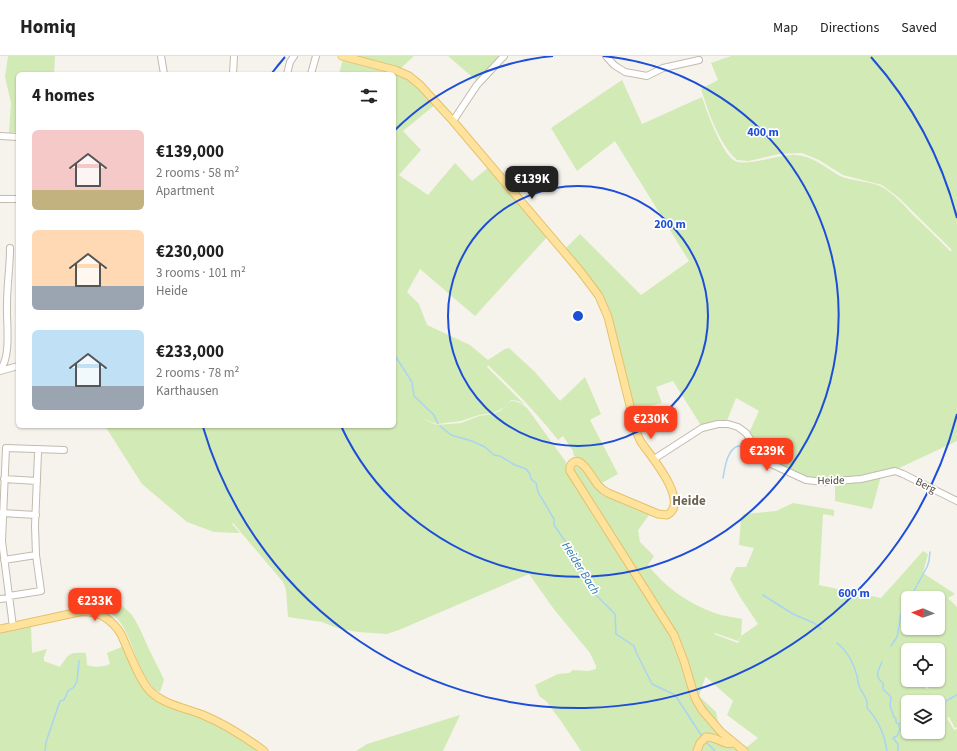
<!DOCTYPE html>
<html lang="en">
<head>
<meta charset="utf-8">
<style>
  body { margin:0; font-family:"Source Sans 3",sans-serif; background:#f6f6f6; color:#222; height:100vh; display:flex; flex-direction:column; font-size:15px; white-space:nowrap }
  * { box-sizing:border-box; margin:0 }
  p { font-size:13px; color:#767676 }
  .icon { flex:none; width:22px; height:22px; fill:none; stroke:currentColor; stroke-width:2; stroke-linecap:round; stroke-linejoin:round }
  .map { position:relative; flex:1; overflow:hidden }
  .panel { position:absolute; left:16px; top:16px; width:380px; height:356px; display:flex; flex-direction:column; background:#fff; border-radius:6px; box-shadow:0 1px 3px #0004 }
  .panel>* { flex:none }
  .needle { width:26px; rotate:272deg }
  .buttons { position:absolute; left:901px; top:535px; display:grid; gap:8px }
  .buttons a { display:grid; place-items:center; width:44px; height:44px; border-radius:6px; background:#fff; box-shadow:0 1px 3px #0004; font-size:20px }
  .price { position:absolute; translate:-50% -34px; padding:0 9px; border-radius:8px; background:#fc3f1d; color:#fff; font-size:13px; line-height:26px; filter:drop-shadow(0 1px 2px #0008) }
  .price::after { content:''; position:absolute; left:50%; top:24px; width:12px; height:9px; margin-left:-6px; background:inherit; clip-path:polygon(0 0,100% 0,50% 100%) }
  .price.on { background:#222; color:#fff }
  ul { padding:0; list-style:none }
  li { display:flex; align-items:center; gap:12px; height:100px; padding:0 16px }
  li span { display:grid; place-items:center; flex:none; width:112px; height:80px; border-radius:6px; color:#555 }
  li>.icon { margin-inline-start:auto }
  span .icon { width:48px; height:48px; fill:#fffc; stroke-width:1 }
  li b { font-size:17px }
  h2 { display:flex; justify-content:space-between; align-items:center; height:48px; padding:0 16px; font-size:17px }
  header { display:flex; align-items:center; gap:24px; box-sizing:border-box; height:56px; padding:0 20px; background:#fff; border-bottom:1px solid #e0e0e0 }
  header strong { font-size:19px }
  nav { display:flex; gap:22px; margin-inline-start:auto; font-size:14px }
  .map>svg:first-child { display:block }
  .green { fill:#d2eab5; fill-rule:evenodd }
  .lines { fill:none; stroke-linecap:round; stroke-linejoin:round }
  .stream { stroke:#a9d4f2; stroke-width:1.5 }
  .minor-casing { stroke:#c2bbae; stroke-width:8 }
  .major-casing { stroke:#e6c16a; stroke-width:9 }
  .minor { stroke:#fff; stroke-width:6 }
  .major { stroke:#ffe39c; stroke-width:7 }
  .ring { fill:none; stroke:#1d4ed8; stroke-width:2 }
  .labels { text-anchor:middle; stroke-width:3.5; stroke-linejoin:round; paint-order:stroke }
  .street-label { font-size:11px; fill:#4b4439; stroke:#fff }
  .water-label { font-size:12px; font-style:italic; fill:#2e7ab2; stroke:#fff }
  .quarter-label { font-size:13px; font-weight:bold; fill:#6e6250; stroke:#fff }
  .centre { fill:#1d4ed8; stroke:#fff; stroke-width:2 }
  .ring-label { font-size:12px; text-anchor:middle; font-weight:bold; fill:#1d4ed8; stroke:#fff; stroke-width:3.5; stroke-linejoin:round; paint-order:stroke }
</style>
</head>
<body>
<header>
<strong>Homiq</strong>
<nav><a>Map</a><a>Directions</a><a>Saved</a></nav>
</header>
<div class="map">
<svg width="957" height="695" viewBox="0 0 957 695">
  <rect width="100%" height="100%" fill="#f6f3ec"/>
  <path class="green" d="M8,0H55L54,18H18V76L9,77L11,47L5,21Z
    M352,0H414L400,13Z
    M448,0H502L478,26Z
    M731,0H957V385L897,413L861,422L811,424L768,406L748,379L759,355L736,342L726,367L702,371L673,325L656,331L662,347L633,354L610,261L565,193L580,178L641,239L689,205L615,85L577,115L551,72L622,24L642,68L702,41C707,56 722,98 735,105C747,111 779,98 795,99C813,100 823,110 838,119C851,126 869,124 882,131C894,138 904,149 913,159C926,171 938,183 950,195L952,194L898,141L882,129L843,119L819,104L802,97L779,98L749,105L737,104C719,88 708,55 701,33L718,24L711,7Z
    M343,3C367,9 393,13 413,27C421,33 428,41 436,48L403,75L421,94L399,119L428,139L455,107L472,125L489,111L548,180L475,260L420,213L407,236L419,248L427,269L470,289L488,304L505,293L509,292L535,316L560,345L585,321L601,358L590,364L618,418L600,428C594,421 583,401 574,400L573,395L563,380L558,384C537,357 513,333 488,309L487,311L525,349L518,345L511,344L505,351L493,357L479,359L461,365L437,368L420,362L437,369L461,367L479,360L493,358L500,355L511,345C518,345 522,348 527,352L566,406L567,416L575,427L573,413L576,409L582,412L595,429L645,455L649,459L638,474L640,486L654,500L648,509C665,531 686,546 712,556C721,560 733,561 742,563L741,580L738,585L715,577L714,578L735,586L738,587L741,580L758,568L740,541L730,523L736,511H746L754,492L739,489L741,462L744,458L776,455L793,447L834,454V460L823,458L819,529L881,542L923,495L928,498L923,517L955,538L948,542L957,551V671L955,672L949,661L947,662L954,674L957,673V695H747L736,687L747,691L758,682L727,659L733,645L706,621L705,622L699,640L716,656L718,665L712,666L733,687L708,681L697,695H581L561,665L546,645L539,640L535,629L558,618L569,617L573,614L588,615L596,613V610L590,597L553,552L529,518L399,574L387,578L358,576L340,573L322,566L288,561L286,534L283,526L233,467L232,468L240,477L214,476L187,466L142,428L105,370H394V18H339ZM908,542H938V572H908ZM908,594H938V624H921L929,633H927L917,624H908V615L903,611L905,607L908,610ZM908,646H938V676H908Z
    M881,420L872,453L835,445V427Z
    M73,534C95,536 116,541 131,558C138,567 143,580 148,591C153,602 159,612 164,624L160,636C154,634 151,629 147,623C125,588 131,546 76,551Z
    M31,569L32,597L47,593L44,601V605L60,611C69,597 69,596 86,597L87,609C94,612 104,611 110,608L107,597L124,590L149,635L203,660L262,695H0V575Z
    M460,659L443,695H356L367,688Z
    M706,682L729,689L738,695H698Z"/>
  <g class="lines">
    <path class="stream" d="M394,298L412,326L414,340L434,359L438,368
      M440,370L451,379L472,385L485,391L494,399L500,400L515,409L526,413L530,418L531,423L536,427L538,436L554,463V469L565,485L593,536L615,558L616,578L634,590L636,596L652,628L675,639L703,682
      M723,422C725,411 727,394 738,390L743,391
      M763,539L793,558L814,567L821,573
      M910,542L927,511L929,505L930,496
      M837,587C848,596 853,606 857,620C858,624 858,629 860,632C864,641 868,641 867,652C878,663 885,680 887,695
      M891,590L897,581L901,558L908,545
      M882,606C878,615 874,620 883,627V633L891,641L890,650L894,661L896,663V666L898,668
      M946,645L957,639
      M705,685L715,695
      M45,695L46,686L60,645L64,644L68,635L74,631L77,625L79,605
      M898,695V688L893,682L897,680L900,673L898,668L908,665"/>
    <g class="minor-casing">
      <path id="minor" d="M161,0L164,18
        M606,0L614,9L625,16L647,20L663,12L699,4
        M233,18L234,0
        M287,18L290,6L294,0
        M311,18L316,0
        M453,65L477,29L504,0
        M0,80L18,81
        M0,143H18
        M0,314C12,300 6,265 7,248C7,229 10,211 10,192
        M0,315L18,310
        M654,403L702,372L718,368H728L738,371L746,377L759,397L767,406L806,424L824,426L836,425L861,423L895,415L903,418L957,445
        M4,423L37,425
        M2,457L36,459
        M36,499L35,470L38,397
        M4,504L36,499L41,535L9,540
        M0,543L9,542
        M13,571L2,485L6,392L64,394"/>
    </g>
    <g class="major-casing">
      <path id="major" d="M342,0L395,14L409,20L420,29L453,65L581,216L599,240L608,261L636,374C637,378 639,382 641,386C649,398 691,446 667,459L658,458L608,437C594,430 592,416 582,408C575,402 569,408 570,415L674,579L684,605L695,642L702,654L721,676L744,695
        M0,573L79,556C98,554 111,562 121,578C128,593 139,624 150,635C164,649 186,652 203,659C225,668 245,681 264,695
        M697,695L700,687L706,681C716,680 724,690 733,687"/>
    </g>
    <use href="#minor" class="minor"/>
    <use href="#major" class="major"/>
  </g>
  <g class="ring">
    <circle cx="578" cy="260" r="130"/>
    <path d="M395 74A261 261 0 0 1 553 0M603 0A261 261 0 1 1 341 370"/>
    <path d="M957 358A391 391 0 0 1 203 371M272 17A391 391 0 0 1 285 1M871 1A391 391 0 0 1 957 162"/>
  </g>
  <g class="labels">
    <g class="street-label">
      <text transform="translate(831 424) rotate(-1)" y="4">Heide</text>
      <text transform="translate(926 429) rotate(27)" y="4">Berg</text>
    </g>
    <g class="water-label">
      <text transform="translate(581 512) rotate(58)" y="4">Heider Bach</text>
    </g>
    <g class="quarter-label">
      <text x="689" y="449">Heide</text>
    </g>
  </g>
  <circle cx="578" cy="260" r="6" class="centre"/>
  <g class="ring-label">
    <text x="763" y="80">400 m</text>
    <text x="670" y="172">200 m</text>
    <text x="854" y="541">600 m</text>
  </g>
</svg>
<div class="buttons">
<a><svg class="needle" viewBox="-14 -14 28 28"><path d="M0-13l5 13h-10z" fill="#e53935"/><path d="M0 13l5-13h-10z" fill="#767676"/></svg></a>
<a><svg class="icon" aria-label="locate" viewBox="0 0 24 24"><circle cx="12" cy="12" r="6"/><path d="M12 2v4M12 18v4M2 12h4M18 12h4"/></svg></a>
<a><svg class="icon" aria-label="layers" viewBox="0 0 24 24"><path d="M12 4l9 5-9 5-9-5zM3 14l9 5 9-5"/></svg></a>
</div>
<b class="price on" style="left:532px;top:144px">€139K</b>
<b class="price" style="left:651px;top:384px">€230K</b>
<b class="price" style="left:767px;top:416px">€239K</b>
<b class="price" style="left:95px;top:566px">€233K</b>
<section class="panel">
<h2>4 homes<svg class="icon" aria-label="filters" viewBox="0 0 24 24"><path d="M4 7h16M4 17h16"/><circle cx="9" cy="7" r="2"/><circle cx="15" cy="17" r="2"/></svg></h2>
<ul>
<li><span style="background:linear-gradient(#f6c9c9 75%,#c2b280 0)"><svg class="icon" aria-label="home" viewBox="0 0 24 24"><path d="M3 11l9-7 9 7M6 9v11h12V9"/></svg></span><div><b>€139,000</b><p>2 rooms · 58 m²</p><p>Apartment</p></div></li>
<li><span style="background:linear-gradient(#ffd9b3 70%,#9aa5b1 0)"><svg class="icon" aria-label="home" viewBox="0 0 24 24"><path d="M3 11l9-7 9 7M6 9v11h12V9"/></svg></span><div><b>€230,000</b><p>3 rooms · 101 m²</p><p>Heide</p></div></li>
<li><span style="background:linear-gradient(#bfe0f5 70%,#9aa5b1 0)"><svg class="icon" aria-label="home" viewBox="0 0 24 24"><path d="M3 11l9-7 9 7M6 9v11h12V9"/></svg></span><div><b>€233,000</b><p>2 rooms · 78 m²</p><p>Karthausen</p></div></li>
</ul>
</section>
</div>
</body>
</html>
